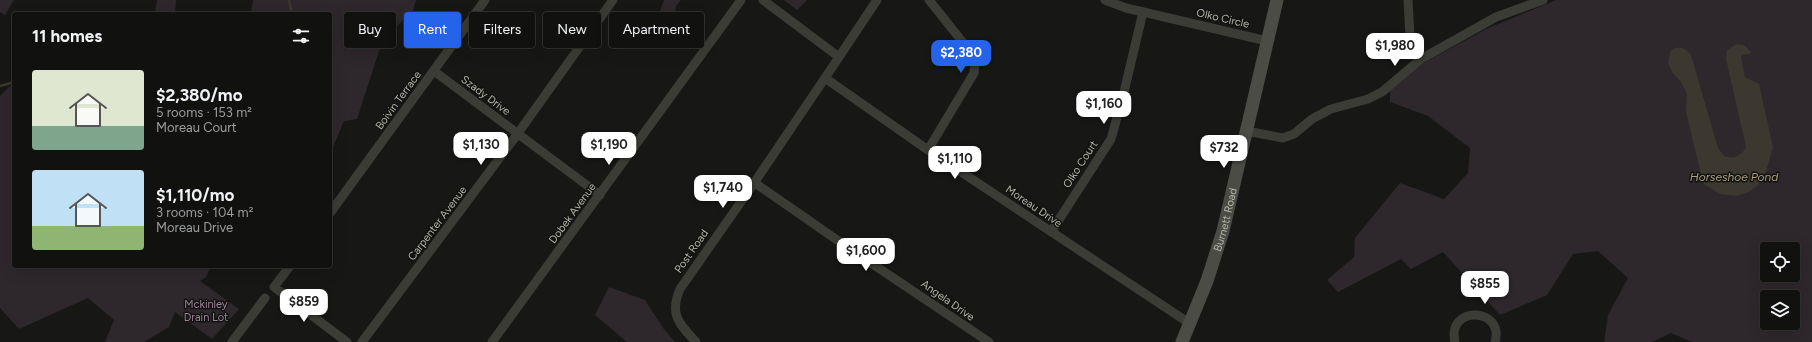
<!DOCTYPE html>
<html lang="en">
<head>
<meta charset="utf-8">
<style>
  body { margin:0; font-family:Figtree,sans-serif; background:#1e201e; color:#f1f3f6; height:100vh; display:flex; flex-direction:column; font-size:15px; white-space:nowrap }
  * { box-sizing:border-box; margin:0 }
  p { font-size:13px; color:#9c9e9f }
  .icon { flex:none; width:22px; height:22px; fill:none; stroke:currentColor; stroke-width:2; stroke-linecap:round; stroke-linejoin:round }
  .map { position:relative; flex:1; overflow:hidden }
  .panel { position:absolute; left:12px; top:12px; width:320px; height:256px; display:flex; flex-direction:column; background:#111210; border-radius:4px; box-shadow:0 4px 16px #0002,0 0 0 1px #303230 }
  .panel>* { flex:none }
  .guide { position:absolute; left:344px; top:12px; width:380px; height:36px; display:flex; gap:8px }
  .controls { position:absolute; left:1760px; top:242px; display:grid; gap:8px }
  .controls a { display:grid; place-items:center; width:40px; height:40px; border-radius:4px; background:#111210; box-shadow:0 4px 16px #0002,0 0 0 1px #303230; font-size:20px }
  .price { position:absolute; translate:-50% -34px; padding:0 9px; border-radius:8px; background:#fff; color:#222; font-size:13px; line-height:26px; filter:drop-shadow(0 1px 2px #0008) }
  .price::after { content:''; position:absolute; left:50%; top:24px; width:12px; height:9px; margin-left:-6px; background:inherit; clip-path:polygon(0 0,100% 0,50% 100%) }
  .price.on { background:#2563eb; color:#fff }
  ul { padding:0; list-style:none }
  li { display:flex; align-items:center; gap:12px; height:100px; padding:0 20px }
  li span { display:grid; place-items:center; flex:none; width:112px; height:80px; border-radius:4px; color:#555 }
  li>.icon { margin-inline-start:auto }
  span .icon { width:48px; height:48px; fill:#fffc; stroke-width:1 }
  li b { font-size:17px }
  h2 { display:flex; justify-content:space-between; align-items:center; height:48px; padding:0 20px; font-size:17px }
  .pill { padding:0 14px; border-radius:4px; background:#111210; box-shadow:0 4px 16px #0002,0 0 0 1px #303230; font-size:14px; line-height:36px }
  .pill.on { background:#2563eb; color:#fff }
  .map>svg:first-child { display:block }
  .green { fill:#2e272c; fill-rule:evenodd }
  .water { fill:#3c372f }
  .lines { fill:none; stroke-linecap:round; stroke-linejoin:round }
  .stream { stroke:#3c372f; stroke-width:2.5 }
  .minor { stroke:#3c3c37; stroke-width:9 }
  .secondary { stroke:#4c4c46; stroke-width:13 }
  .labels { text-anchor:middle; stroke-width:3; stroke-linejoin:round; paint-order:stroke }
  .street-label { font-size:11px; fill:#b6b4a9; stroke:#121311 }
  .park-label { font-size:11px; fill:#9f8298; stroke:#121311 }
  .water-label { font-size:12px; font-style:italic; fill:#ae9f84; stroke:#121311 }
</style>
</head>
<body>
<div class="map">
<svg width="1812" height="342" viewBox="0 0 1812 342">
  <rect width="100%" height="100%" fill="#171816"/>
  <path class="green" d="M0,0H14L5,15L0,12Z
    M157,0H176L175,14H155Z
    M253,0H416L413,10L398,25L379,51L357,119L344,121L333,147L330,148V14H251Z
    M664,0H681L676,6L675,17L659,14Z
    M784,0H807L797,10Z
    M1556,0H1812V342H1692L1671,333L1652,342H1604L1608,315L1628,278L1598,251L1573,254L1547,295L1500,315L1443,252L1411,269L1401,259L1338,292L1327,280L1354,257L1355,238L1400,183L1444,199L1468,173L1470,148L1428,116L1390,102V91L1422,64L1486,29ZM1767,249H1793V275H1767ZM1767,297H1793V323H1767Z
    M14,82V266H211L206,277L200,281L239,309L212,339L175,312L169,327L144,342H105L114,320L88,298L19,329L0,308V96Z
    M609,287L645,300L663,328L675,342H627L595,315Z"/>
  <path class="water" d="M1737,44L1744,45L1751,52L1750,54L1742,55L1741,57L1745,77L1759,84L1773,147L1766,172L1759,184L1749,192L1736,196L1720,194L1704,184L1702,178L1686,112L1687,94L1681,82L1672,72L1668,62L1671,50C1679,45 1685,48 1691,55L1718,148L1724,156C1734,160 1742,155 1746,147L1726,59L1727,50Z"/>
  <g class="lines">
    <path class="stream" d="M289,0L292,14
      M0,86L14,82"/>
    <path class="minor" d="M763,0L839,57
      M877,0L825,78L928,150L1189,323
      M1105,0L1126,8L1267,41
      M1408,0L1410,38L1421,59
      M434,71L600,195
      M1246,131L1283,138L1294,134L1312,119L1331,109L1368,99L1382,92L1421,59L1496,17L1543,0
      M928,150L974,73L975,61L965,45L929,0
      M755,183L850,249L989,342
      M330,213L485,0
      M1051,232L1111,139L1124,92L1143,12
      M290,266L274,287L347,342
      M232,342L265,298
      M362,342L516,136L613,0
      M492,342L741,0
      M696,342C679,324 669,314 680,289L752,186L825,78
      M1455,342C1446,305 1505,307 1495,342"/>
    <path class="secondary" id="s1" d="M1182,342L1207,281L1223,231L1277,0"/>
  </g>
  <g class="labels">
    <g class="street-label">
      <text transform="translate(1223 18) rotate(13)" y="4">Olko Circle</text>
      <text transform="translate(486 95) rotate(37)" y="4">Szady Drive</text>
      <text transform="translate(398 100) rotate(-54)" y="4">Boivin Terrace</text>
      <text transform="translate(1080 164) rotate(-57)" y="4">Olko Court</text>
      <text transform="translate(1034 206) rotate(34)" y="4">Moreau Drive</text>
      <text transform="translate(572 213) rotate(-54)" y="4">Dobek Avenue</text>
      <text dy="4" stroke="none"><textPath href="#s1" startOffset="130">Burnett Road</textPath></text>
      <text transform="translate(437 223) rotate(-53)" y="4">Carpenter Avenue</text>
      <text transform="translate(691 251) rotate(-55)" y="4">Post Road</text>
      <text transform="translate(948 300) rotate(35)" y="4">Angela Drive</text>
    </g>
    <g class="park-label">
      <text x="206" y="308">Mckinley<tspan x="206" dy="13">Drain Lot</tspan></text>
    </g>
    <g class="water-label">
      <text x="1734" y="181">Horseshoe Pond</text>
    </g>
  </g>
</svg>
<div class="controls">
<a><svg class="icon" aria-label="locate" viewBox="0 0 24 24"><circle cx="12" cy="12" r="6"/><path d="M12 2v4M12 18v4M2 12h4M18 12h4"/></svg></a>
<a><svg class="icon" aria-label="layers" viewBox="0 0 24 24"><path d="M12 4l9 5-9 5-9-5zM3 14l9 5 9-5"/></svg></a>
</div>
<b class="price" style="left:1395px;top:67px">$1,980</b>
<b class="price on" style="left:961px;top:74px">$2,380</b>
<b class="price" style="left:1104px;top:125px">$1,160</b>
<b class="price" style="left:481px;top:166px">$1,130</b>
<b class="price" style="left:609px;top:166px">$1,190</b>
<b class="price" style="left:1224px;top:169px">$732</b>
<b class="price" style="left:955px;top:180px">$1,110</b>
<b class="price" style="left:723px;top:209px">$1,740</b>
<b class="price" style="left:866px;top:272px">$1,600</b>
<b class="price" style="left:1485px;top:305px">$855</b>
<b class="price" style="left:304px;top:323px">$859</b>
<div class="guide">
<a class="pill">Buy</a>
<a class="pill on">Rent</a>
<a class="pill">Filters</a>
<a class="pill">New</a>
<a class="pill">Apartment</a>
</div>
<section class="panel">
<h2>11 homes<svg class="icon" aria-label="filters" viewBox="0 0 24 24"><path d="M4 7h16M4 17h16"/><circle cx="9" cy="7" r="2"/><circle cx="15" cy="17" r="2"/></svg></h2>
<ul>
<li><span style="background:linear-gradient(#dfe7d0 70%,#7fa58c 0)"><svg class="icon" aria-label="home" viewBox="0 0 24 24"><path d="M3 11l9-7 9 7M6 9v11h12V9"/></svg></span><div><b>$2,380/mo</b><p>5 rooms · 153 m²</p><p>Moreau Court</p></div></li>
<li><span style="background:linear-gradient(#bfe0f5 70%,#8fb573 0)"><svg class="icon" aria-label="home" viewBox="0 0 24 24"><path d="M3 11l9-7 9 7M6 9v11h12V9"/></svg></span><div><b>$1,110/mo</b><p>3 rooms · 104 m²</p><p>Moreau Drive</p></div></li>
</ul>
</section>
</div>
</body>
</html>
